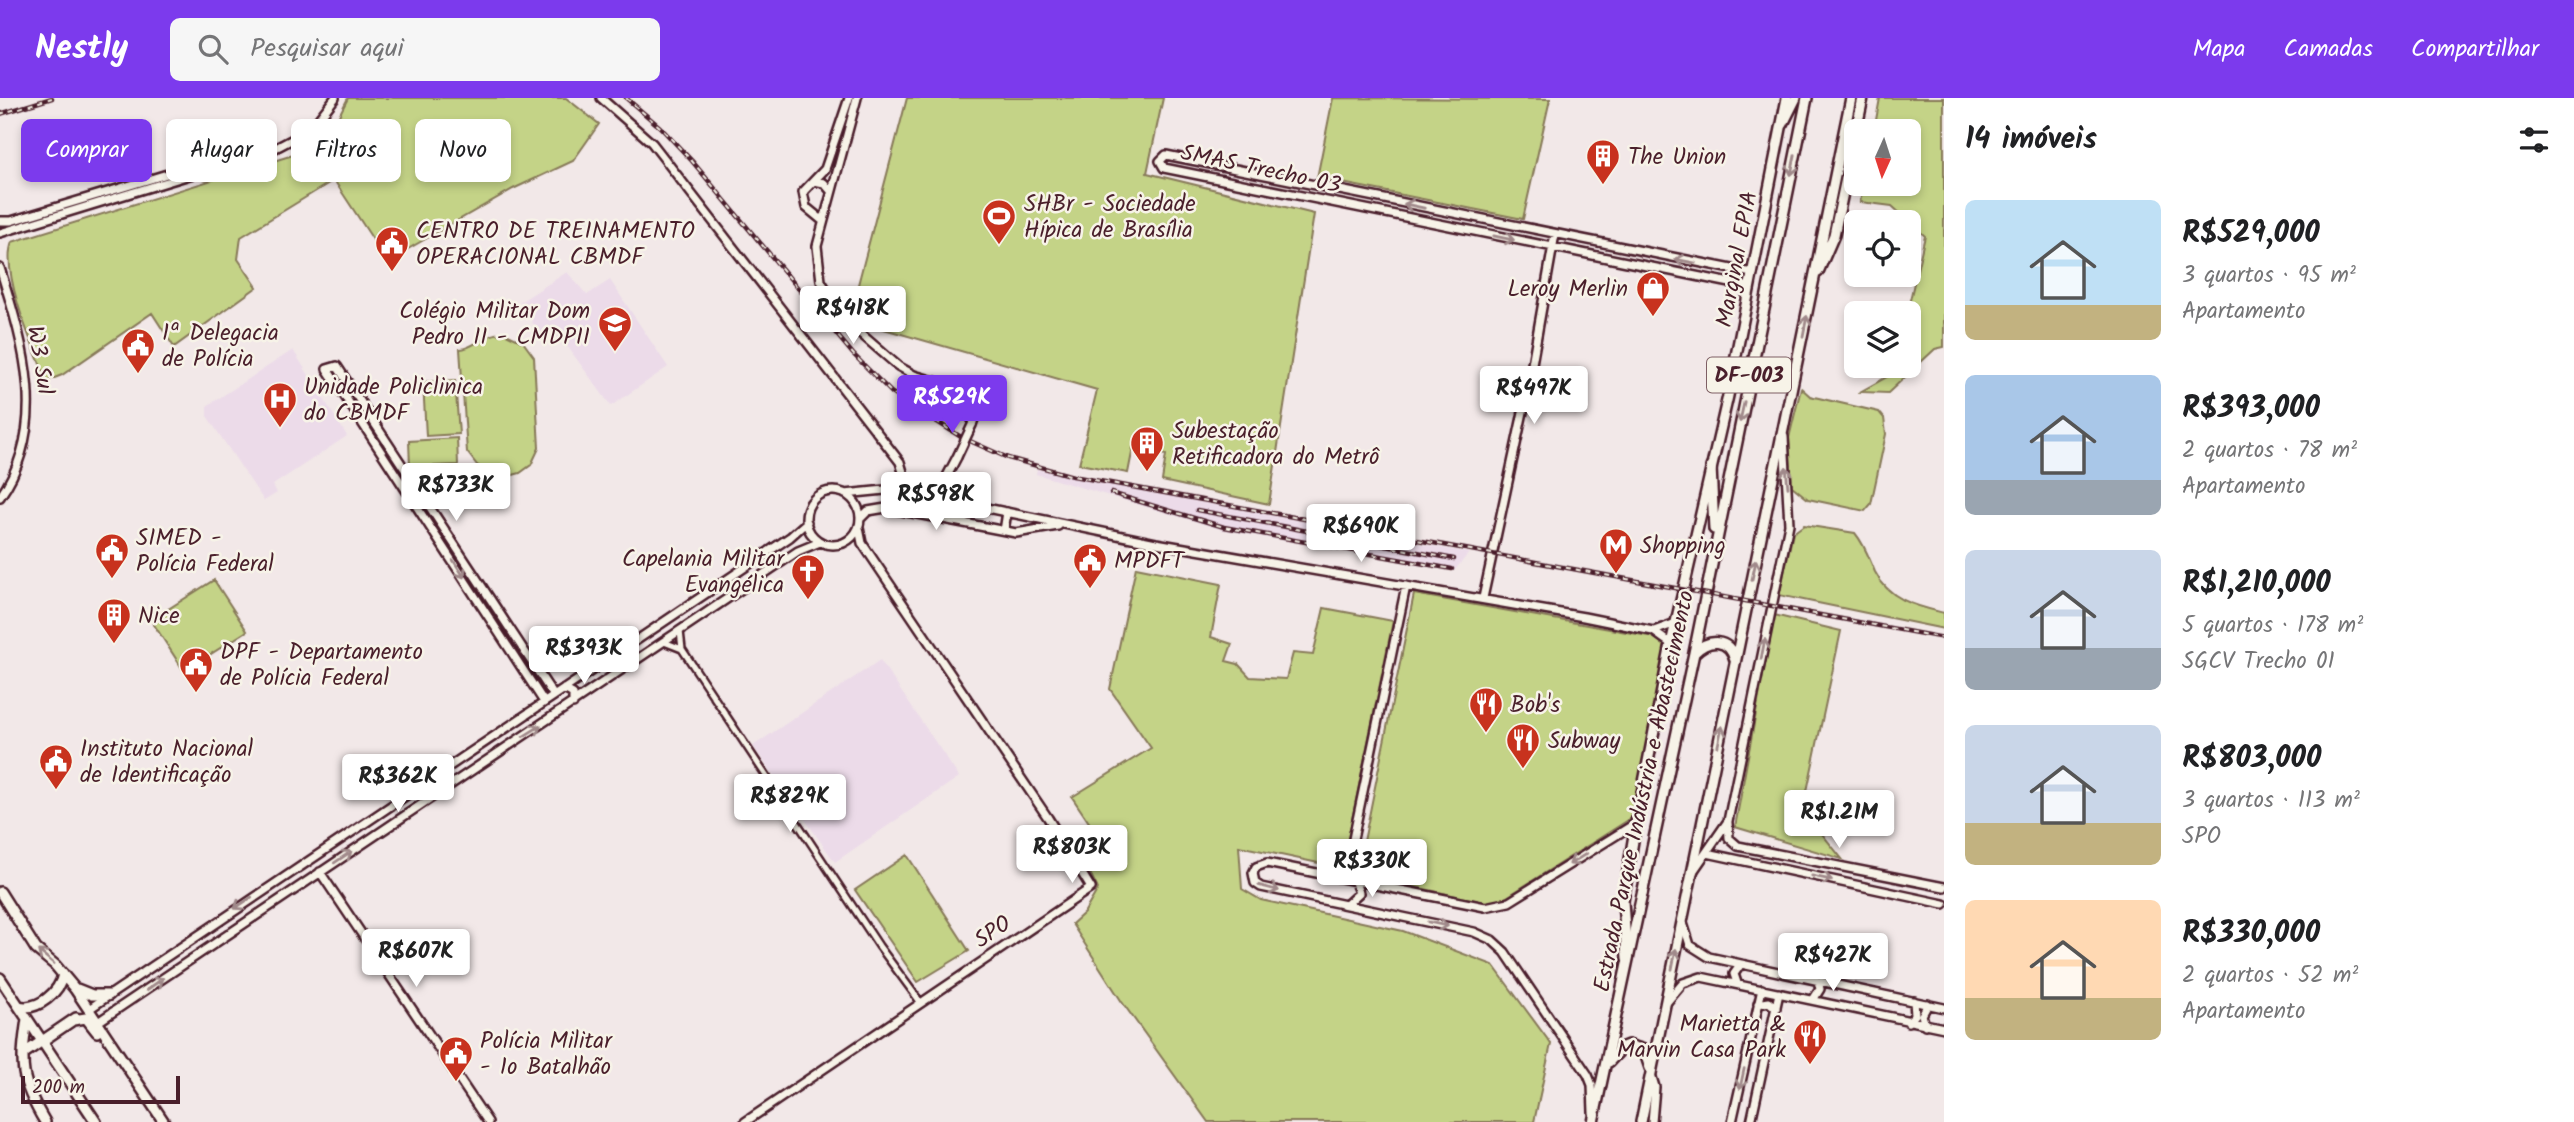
<!DOCTYPE html>
<html lang="pt">
<head>
<meta charset="utf-8">
<style>
  body { margin:0; font-family:Kalam,sans-serif; background:#f6f6f6; color:#202124; height:100vh; display:flex; flex-direction:column; font-size:26px; white-space:nowrap }
  * { box-sizing:border-box; margin:0 }
  p { font-size:23px; color:#757577 }
  .icon { flex:none; width:38px; height:38px; fill:none; stroke:currentColor; stroke-width:2; stroke-linecap:round; stroke-linejoin:round }
  .map { position:relative; flex:1; overflow:hidden }
  .side { display:flex; flex-direction:column; background:#fff; width:630px }
  .side>* { flex:none }
  .guide { position:absolute; left:21px; top:21px; width:665px; height:63px; display:flex; gap:14px }
  .needle { width:46px; rotate:183deg }
  .buttons { position:absolute; left:1844px; top:21px; display:grid; gap:14px }
  .buttons a { display:grid; place-items:center; width:77px; height:77px; border-radius:10px; background:#fff; box-shadow:0 4px 10px #0003; font-size:35px }
  .scale { position:absolute; left:21px; bottom:18px; width:159px; box-sizing:border-box; padding-left:7px; border:4px solid #4a1f2b; border-top:0; font-size:19px; line-height:24px; white-space:nowrap; color:#4a1f2b; -webkit-text-stroke:5px #f7f3e8; paint-order:stroke }
  .price { position:absolute; translate:-50% -60px; padding:0 16px; border-radius:7px; background:#fff; color:#222; font-size:23px; line-height:46px; filter:drop-shadow(0 2px 4px #0008) }
  .price::after { content:''; position:absolute; left:50%; top:42px; width:21px; height:16px; margin-left:-10px; background:inherit; clip-path:polygon(0 0,100% 0,50% 100%) }
  .price.active { background:#7c3aed; color:#fff }
  ul { padding:0; list-style:none }
  li { display:flex; align-items:center; gap:21px; height:175px; padding:0 21px }
  li span { display:grid; place-items:center; flex:none; width:196px; height:140px; border-radius:10px; color:#555 }
  li>.icon { margin-inline-start:auto }
  span .icon { width:84px; height:84px; fill:#fffc; stroke-width:1 }
  li b { font-size:30px }
  h2 { display:flex; justify-content:space-between; align-items:center; height:84px; padding:0 21px; font-size:30px }
  .chip { padding:0 24px; border-radius:10px; background:#fff; box-shadow:0 4px 10px #0003; font-size:24px; line-height:63px }
  .chip.active { background:#7c3aed; color:#fff }
  header { display:flex; align-items:center; gap:42px; box-sizing:border-box; height:98px; padding:0 35px; background:#7c3aed; color:#fff }
  header strong { font-size:33px }
  nav { display:flex; gap:38px; margin-inline-start:auto; font-size:24px }
  .search { width:490px; height:63px; background:#f6f6f6; display:flex; align-items:center; gap:18px; box-sizing:border-box; padding:0 24px; border-radius:10px; color:#757577; font-size:26px }
  main { display:flex; flex:1; min-height:0 }
  .map>svg:first-child { display:block }
  .built { fill:#ecdbe9 }
  .green { fill:#c4d387; stroke:#877959; stroke-width:2 }
  .lines { fill:none; stroke-linecap:round; stroke-linejoin:round }
  .minor-casing { stroke:#4a1f2b; stroke-width:10 }
  .tertiary-casing { stroke:#4a1f2b; stroke-width:12 }
  .primary-casing { stroke:#4a1f2b; stroke-width:14 }
  .trunk-casing { stroke:#4a1f2b; stroke-width:14 }
  .minor { stroke:#f7f3e8; stroke-width:5 }
  .tertiary { stroke:#f7f3e8; stroke-width:7 }
  .primary { stroke:#f7f3e8; stroke-width:9 }
  .trunk { stroke:#f7f3e8; stroke-width:9 }
  .rail-casing { stroke:#4a1f2b; stroke-width:4.5 }
  .rail { stroke:#f7f3e8; stroke-width:2; stroke-dasharray:5; stroke-linecap:butt }
  .tertiary-bridge-casing { stroke:#4a1f2b; stroke-width:12; stroke-linecap:butt }
  .tertiary-bridge { stroke:#f7f3e8; stroke-width:7 }
  .oneway { stroke:#a0898a }
  .labels { text-anchor:middle; stroke-width:5; stroke-linejoin:round; paint-order:stroke }
  .shield { fill:#f7f3e8; stroke:#7e5f64; stroke-width:2 }
  .shield-label { font-size:21px; font-weight:bold; fill:#4a1f2b }
  .poi-label { font-size:23px; fill:#4a1f2b; stroke:#f7f3e8; text-anchor:start }
  .street-label { font-size:23px; fill:#4a1f2b; stroke:#f7f3e8 }
</style>
</head>
<body>
<header>
<strong>Nestly</strong>
<div class="search"><svg class="icon" aria-label="search" viewBox="0 0 24 24"><circle cx="10" cy="10" r="6"/><path d="M15 15l6 6"/></svg>Pesquisar aqui</div>
<nav><a>Mapa</a><a>Camadas</a><a>Compartilhar</a></nav>
</header>
<main>
<div class="map">
<svg width="1944" height="1024" viewBox="0 0 1944 1024">
  <rect width="100%" height="100%" fill="#f2e8e8"/>
  <filter id="ink" filterUnits="userSpaceOnUse"><feTurbulence type="fractalNoise" baseFrequency=".0143" numOctaves="2"/><feDisplacementMap in="SourceGraphic" scale="14" xChannelSelector="R" yChannelSelector="G"/><feConvolveMatrix kernelMatrix="1 2 1 2 8 2 1 2 1" color-interpolation-filters="sRGB"/></filter>
  <g filter="url(#ink)">
    <path class="built" d="M567,174L587,197L610,182L668,269L611,308L562,241L540,237L520,204Z
      M293,252L347,338L273,387L277,395L264,403L207,318V308Z
      M1037,371L1126,390L1469,455L1454,473L1224,432L1036,376Z
      M880,562L959,679L835,764L753,648Z"/>
    <path class="green" d="M348,0H566L599,26L573,63L513,91L387,163L334,82L241,139L238,161L257,189L174,249L152,215L62,277L47,283C34,251 0,175 12,144L306,53L329,37Z
      M907,0H1163L1147,75L1314,116L1269,406L1162,383L1166,357L1133,350L1128,375L1079,366L1097,292L849,221Z
      M1333,0L1550,1L1523,121L1317,80Z
      M1880,0H1944V249L1935,251L1888,295L1860,294L1892,276L1894,268H1909V215H1907L1925,138L1892,108L1860,104L1864,86H1909V33H1874Z
      M504,235L523,244L534,259L539,350L531,367L520,375L506,379L492,377L477,367L467,354L460,251C476,250 482,235 504,235Z
      M455,282L459,336L426,338L423,284Z
      M1801,290L1810,298L1879,314L1884,320L1886,336L1871,406L1865,413L1808,401L1792,388L1789,340Z
      M457,340L458,367L410,369L409,343Z
      M1804,427L1855,435C1865,447 1869,460 1875,474C1889,502 1916,508 1944,515V531L1779,497L1793,435Z
      M1136,469L1221,486L1211,539L1232,546L1226,563L1238,566L1250,579L1286,581L1293,555L1313,557L1324,510L1393,523L1342,770L1239,748L1242,791L1261,802L1403,833L1493,867L1551,946L1534,1024H1208L1122,904L1072,826L1084,815L1098,791L1083,761L1104,747L1072,699L1151,650L1110,591Z
      M214,482L247,533L184,573L151,522Z
      M1414,496L1654,539L1665,548L1633,719L1502,802L1489,805L1364,778L1358,773Z
      M1774,517L1841,533L1803,712L1842,761L1735,729Z
      M907,757L969,853L918,884L855,792Z"/>
    <g class="lines">
      <g class="minor-casing">
        <path id="minor" d="M680,533L682,551L879,848L921,905
          M664,544L682,551"/>
      </g>
      <g class="tertiary-casing">
        <path id="tertiary" d="M601,0L652,45L900,364L909,394
          M857,0L817,148L821,183L845,222L898,268L914,277L975,295L980,304L972,327
          M245 52a13 13 0 1 1 26 0a13 13 0 1 1-26 0Z
          M270,53L310,32L335,0
          M814,83L824,85L831,93
          M0,123H11L227,58L246,46
          M823,123L806,109L803,94L825,71L849,0
          M0,135L229,65L254,64
          M0,170C23,245 50,328 0,399
          M1750,189L1164,70L1160,63L1166,57L1752,175
          M806 420a27 27 0 1 1 54 0a27 27 0 1 1-54 0Z
          M845,396L885,392L909,394L1156,445L1584,519L1653,533L1671,546
          M936,399L957,359
          M860,421L868,413L886,410L1016,435L1058,428
          M1004,433L1007,414
          M1483,500L1526,300L1555,136
          M1654,533L1676,525
          M564,591L573,596V606
          M544,604L327,271L337,268L554,598
          M1728,725L1729,740L1738,748L1944,789
          M1707,755L1944,806
          M320,774L488,1024
          M1692,775L1728,723L1789,426L1784,339
          M1333,778L1348,765L1406,488
          M1347,806L1359,795L1348,765
          M1683,825L1690,847L1709,859L1944,910
          M1737,885L1734,876L1741,866
          M1813,902L1820,891L1818,883
          M1667,904L1683,885L1701,879L1944,930
          M1758,906L1769,904L1776,910
          M89,911L790,439L807,424
          M98,924L798,453L820,444
          M1908,924L1915,917L1914,903
          M1925,927L1922,917L1928,906
          M1651,976L1655,989L1652,1024
          M1593,1014L1592,987L1588,977L1505,854L1492,842L1474,834L1261,789L1255,785L1253,775L1256,769L1267,765L1485,809L1509,804L1636,725
          M745,1024L1091,790L1048,720L862,445L859,430
          M1732,1024L1762,891
          M1751,1024L1779,895"/>
      </g>
      <g class="primary-casing">
        <path id="primary" d="M0,794L36,851L55,867L75,891L164,1024
          M1627,860L1623,803L1636,725L1671,546L1728,298L1787,0
          M0,880L96,1024
          M77,891L92,897H109
          M19,908C38,913 60,894 63,876
          M27,921C20,969 20,982 45,1024
          M73,922L86,920L97,934
          M23,956L76,920"/>
      </g>
      <g class="trunk-casing">
        <path id="trunk" d="M1783,26L1796,0
          M1818,174L1834,137L1863,0
          M1711,369L1714,431
          M1694,555C1708,541 1729,539 1735,562
          M1609,964L1623,949L1628,947L1644,952L1650,970
          M1593,1024L1694,555L1807,0
          M1641,1024L1851,0"/>
      </g>
      <use href="#minor" class="minor"/>
      <use href="#tertiary" class="tertiary"/>
      <use href="#primary" class="primary"/>
      <use href="#trunk" class="trunk"/>
      <g class="rail-casing">
        <path id="rail" d="M626,0L660,29L692,63L853,256L892,295L961,339L1008,360L1073,378L1944,540
          M0,16L52,0
          M1111,395L1224,429L1452,471
          M1197,412L1454,461"/>
      </g>
      <use href="#rail" class="rail"/>
      <g class="tertiary-bridge-casing">
        <path id="tertiary-bridge" d="M957,359L972,327"/>
      </g>
      <use href="#tertiary-bridge" class="tertiary-bridge"/>
    </g>
    <defs><path id="oneway-shaft" d="M-6 0H5M1.5-3L5.5 0L1.5 3" fill="none" stroke-width="1.6" stroke-linecap="round" stroke-linejoin="round" transform="scale(1.75)"/></defs>
    <g class="oneway">
      <use href="#oneway-shaft" transform="translate(1793 67) rotate(102)"/>
      <use href="#oneway-shaft" transform="translate(1414 108) rotate(-168)"/>
      <use href="#oneway-shaft" transform="translate(1504 140) rotate(12)"/>
      <use href="#oneway-shaft" transform="translate(1685 163) rotate(-169)"/>
      <use href="#oneway-shaft" transform="translate(1805 228) rotate(-79)"/>
      <use href="#oneway-shaft" transform="translate(1742 314) rotate(102)"/>
      <use href="#oneway-shaft" transform="translate(1787 379) rotate(-95)"/>
      <use href="#oneway-shaft" transform="translate(459 471) rotate(57)"/>
      <use href="#oneway-shaft" transform="translate(1754 472) rotate(-78)"/>
      <use href="#oneway-shaft" transform="translate(1763 551) rotate(-79)"/>
      <use href="#oneway-shaft" transform="translate(532 633) rotate(-32)"/>
      <use href="#oneway-shaft" transform="translate(1720 638) rotate(-78)"/>
      <use href="#oneway-shaft" transform="translate(343 759) rotate(-34)"/>
      <use href="#oneway-shaft" transform="translate(1578 761) rotate(148)"/>
      <use href="#oneway-shaft" transform="translate(1822 780) rotate(12)"/>
      <use href="#oneway-shaft" transform="translate(1269 790) rotate(15)"/>
      <use href="#oneway-shaft" transform="translate(243 805) rotate(146)"/>
      <use href="#oneway-shaft" transform="translate(1438 826) rotate(12)"/>
      <use href="#oneway-shaft" transform="translate(46 859) rotate(-140)"/>
      <use href="#oneway-shaft" transform="translate(1674 861) rotate(-79)"/>
      <use href="#oneway-shaft" transform="translate(155 886) rotate(-35)"/>
      <use href="#oneway-shaft" transform="translate(1742 981) rotate(102)"/>
    </g>
  </g>
  <defs>
    <g id="building-pin" transform="scale(1.75)"><path d="M0 17L-7.5 6A9.5 9.5 0 1 1 7.5 6Z" fill="#c8321e" stroke="#f7f3e8"/><path d="M-4-6H4V6H1V3H-1V6H-4ZM-2.5-4.3h1.7v1.8h-1.7ZM.8-4.3h1.7v1.8H.8ZM-2.5-1h1.7V.8h-1.7ZM.8-1h1.7V.8H.8Z" fill="#fff"/></g>
    <g id="stadium-pin" transform="scale(1.75)"><path d="M0 17L-7.5 6A9.5 9.5 0 1 1 7.5 6Z" fill="#c8321e" stroke="#f7f3e8"/><path d="M0-5a6.5 5 0 1 0 0 10a6.5 5 0 1 0 0-10ZM-3.5-1.8h7v3.6h-7Z" fill="#fff"/></g>
    <g id="civic-pin" transform="scale(1.75)"><path d="M0 17L-7.5 6A9.5 9.5 0 1 1 7.5 6Z" fill="#c8321e" stroke="#f7f3e8"/><path d="M-.6-6.5H3V-4.5H.6V-3L4-1V1h2V6H-6V1h2V-1L-.6-3ZM-1.2 2.5V6h2.4V2.5Z" fill="#fff"/></g>
    <g id="shop-pin" transform="scale(1.75)"><path d="M0 17L-7.5 6A9.5 9.5 0 1 1 7.5 6Z" fill="#c8321e" stroke="#f7f3e8"/><path d="M-5-2.5h2.3a2.7 3.5 0 0 1 5.4 0H5L5.5 6h-11ZM-1.5-2.5h3a1.5 2.3 0 0 0-3 0Z" fill="#fff"/></g>
    <g id="university-pin" transform="scale(1.75)"><path d="M0 17L-7.5 6A9.5 9.5 0 1 1 7.5 6Z" fill="#c8321e" stroke="#f7f3e8"/><path d="M0-5L7-2L0 1L-7-2ZM-4 1L0 2.5L4 1V4Q0 6-4 4Z" fill="#fff"/></g>
    <g id="hospital-pin" transform="scale(1.75)"><path d="M0 17L-7.5 6A9.5 9.5 0 1 1 7.5 6Z" fill="#c8321e" stroke="#f7f3e8"/><path d="M-5-5h3v3.5h4V-5h3V5h-3V1.5h-4V5h-3Z" fill="#fff"/></g>
    <g id="metro-pin" transform="scale(1.75)"><path d="M0 17L-7.5 6A9.5 9.5 0 1 1 7.5 6Z" fill="#c8321e" stroke="#f7f3e8"/><path d="M-5.5 5V-5H-3L0 0L3-5H5.5V5H3V-.5L0 4L-3-.5V5Z" fill="#fff"/></g>
    <g id="church-pin" transform="scale(1.75)"><path d="M0 17L-7.5 6A9.5 9.5 0 1 1 7.5 6Z" fill="#c8321e" stroke="#f7f3e8"/><path d="M-1.2-6h2.4v3.5h3.3v2.4h-3.3V6h-2.4V-.1h-3.3v-2.4h3.3Z" fill="#fff"/></g>
    <g id="restaurant-pin" transform="scale(1.75)"><path d="M0 17L-7.5 6A9.5 9.5 0 1 1 7.5 6Z" fill="#c8321e" stroke="#f7f3e8"/><path d="M-5-6h1v4h1v-4h1v4h1v-4h1v5L-1.5 .5V6h-2V.5L-5-1ZM5-6V6H3V1.5H1.5Q1.5-4 5-6Z" fill="#fff"/></g>
  </defs>
  <g fill-rule="evenodd">
    <use href="#building-pin" x="1603" y="58"/>
    <use href="#stadium-pin" x="999" y="118"/>
    <use href="#civic-pin" x="392" y="145"/>
    <use href="#shop-pin" x="1653" y="190"/>
    <use href="#university-pin" x="615" y="225"/>
    <use href="#civic-pin" x="138" y="247"/>
    <use href="#hospital-pin" x="280" y="301"/>
    <use href="#building-pin" x="1147" y="345"/>
    <use href="#metro-pin" x="1616" y="447"/>
    <use href="#civic-pin" x="112" y="452"/>
    <use href="#civic-pin" x="1090" y="462"/>
    <use href="#church-pin" x="808" y="473"/>
    <use href="#building-pin" x="114" y="517"/>
    <use href="#civic-pin" x="196" y="566"/>
    <use href="#restaurant-pin" x="1486" y="606"/>
    <use href="#restaurant-pin" x="1523" y="642"/>
    <use href="#civic-pin" x="56" y="663"/>
    <use href="#restaurant-pin" x="1810" y="938"/>
    <use href="#civic-pin" x="456" y="955"/>
  </g>
  <g class="labels">
    <rect class="shield" x="1707" y="259.5" width="84" height="35" rx="5"/>
    <g class="shield-label">
      <text x="1749" y="284">DF-003</text>
    </g>
    <g class="poi-label">
      <text x="1628" y="66">The Union</text>
      <text x="1024" y="113">SHBr - Sociedade<tspan x="1024" dy="26">Hípica de Brasília</tspan></text>
      <text x="416" y="140">CENTRO DE TREINAMENTO<tspan x="416" dy="26">OPERACIONAL CBMDF</tspan></text>
      <text x="1628" y="198" text-anchor="end">Leroy Merlin</text>
      <text x="590" y="220" text-anchor="end">Colégio Militar Dom<tspan x="590" dy="26">Pedro II - CMDPII</tspan></text>
      <text x="162" y="242">1ª Delegacia<tspan x="162" dy="26">de Polícia</tspan></text>
      <text x="304" y="296">Unidade Policlinica<tspan x="304" dy="26">do CBMDF</tspan></text>
      <text x="1172" y="340">Subestação<tspan x="1172" dy="26">Retificadora do Metrô</tspan></text>
      <text x="136" y="447">SIMED -<tspan x="136" dy="26">Polícia Federal</tspan></text>
      <text x="1640" y="455">Shopping</text>
      <text x="784" y="468" text-anchor="end">Capelania Militar<tspan x="784" dy="26">Evangélica</tspan></text>
      <text x="1114" y="470">MPDFT</text>
      <text x="138" y="525">Nice</text>
      <text x="220" y="561">DPF - Departamento<tspan x="220" dy="26">de Polícia Federal</tspan></text>
      <text x="1510" y="614">Bob's</text>
      <text x="1548" y="650">Subway</text>
      <text x="80" y="658">Instituto Nacional<tspan x="80" dy="26">de Identificação</tspan></text>
      <text x="1786" y="933" text-anchor="end">Marietta &amp;<tspan x="1786" dy="26">Marvin Casa Park</tspan></text>
      <text x="480" y="950">Polícia Militar<tspan x="480" dy="26">- 1o Batalhão</tspan></text>
    </g>
    <g class="street-label">
      <text transform="translate(1261 70) rotate(12)" y="8">SMAS Trecho 03</text>
      <text transform="translate(1736 161) rotate(-79)" y="8">Marginal EPIA</text>
      <text transform="translate(41 262) rotate(81)" y="8">W3 Sul</text>
      <text transform="translate(1643 693) rotate(-78)" y="8">Estrada Parque Indústria e Abastecimento</text>
      <text transform="translate(992 833) rotate(-34)" y="8">SPO</text>
    </g>
  </g>
</svg>
<div class="buttons">
<a><svg class="needle" viewBox="-14 -14 28 28"><path d="M0-13l5 13h-10z" fill="#e53935"/><path d="M0 13l5-13h-10z" fill="#757577"/></svg></a>
<a><svg class="icon" aria-label="locate" viewBox="0 0 24 24"><circle cx="12" cy="12" r="6"/><path d="M12 2v4M12 18v4M2 12h4M18 12h4"/></svg></a>
<a><svg class="icon" aria-label="layers" viewBox="0 0 24 24"><path d="M12 4l9 5-9 5-9-5zM3 14l9 5 9-5"/></svg></a>
</div>
<div class="scale">200 m</div>
<b class="price" style="left:853px;top:248px">R$418K</b>
<b class="price" style="left:1534px;top:328px">R$497K</b>
<b class="price active" style="left:952px;top:337px">R$529K</b>
<b class="price" style="left:456px;top:425px">R$733K</b>
<b class="price" style="left:936px;top:434px">R$598K</b>
<b class="price" style="left:1361px;top:466px">R$690K</b>
<b class="price" style="left:584px;top:588px">R$393K</b>
<b class="price" style="left:398px;top:716px">R$362K</b>
<b class="price" style="left:790px;top:736px">R$829K</b>
<b class="price" style="left:1839px;top:752px">R$1.21M</b>
<b class="price" style="left:1072px;top:787px">R$803K</b>
<b class="price" style="left:1372px;top:801px">R$330K</b>
<b class="price" style="left:416px;top:891px">R$607K</b>
<b class="price" style="left:1833px;top:895px">R$427K</b>
<div class="guide">
<a class="chip active">Comprar</a>
<a class="chip">Alugar</a>
<a class="chip">Filtros</a>
<a class="chip">Novo</a>
</div>
</div>
<section class="side">
<h2>14 imóveis<svg class="icon" aria-label="filters" viewBox="0 0 24 24"><path d="M4 7h16M4 17h16"/><circle cx="9" cy="7" r="2"/><circle cx="15" cy="17" r="2"/></svg></h2>
<ul>
<li><span style="background:linear-gradient(#bfe0f5 75%,#c2b280 0)"><svg class="icon" aria-label="home" viewBox="0 0 24 24"><path d="M3 11l9-7 9 7M6 9v11h12V9"/></svg></span><div><b>R$529,000</b><p>3 quartos · 95 m²</p><p>Apartamento</p></div></li>
<li><span style="background:linear-gradient(#a9c7e8 75%,#9aa5b1 0)"><svg class="icon" aria-label="home" viewBox="0 0 24 24"><path d="M3 11l9-7 9 7M6 9v11h12V9"/></svg></span><div><b>R$393,000</b><p>2 quartos · 78 m²</p><p>Apartamento</p></div></li>
<li><span style="background:linear-gradient(#c9d6e8 70%,#9aa5b1 0)"><svg class="icon" aria-label="home" viewBox="0 0 24 24"><path d="M3 11l9-7 9 7M6 9v11h12V9"/></svg></span><div><b>R$1,210,000</b><p>5 quartos · 178 m²</p><p>SGCV Trecho 01</p></div></li>
<li><span style="background:linear-gradient(#c9d6e8 70%,#c2b280 0)"><svg class="icon" aria-label="home" viewBox="0 0 24 24"><path d="M3 11l9-7 9 7M6 9v11h12V9"/></svg></span><div><b>R$803,000</b><p>3 quartos · 113 m²</p><p>SPO</p></div></li>
<li><span style="background:linear-gradient(#ffd9b3 70%,#c2b280 0)"><svg class="icon" aria-label="home" viewBox="0 0 24 24"><path d="M3 11l9-7 9 7M6 9v11h12V9"/></svg></span><div><b>R$330,000</b><p>2 quartos · 52 m²</p><p>Apartamento</p></div></li>
</ul>
</section>
</main>
</body>
</html>
